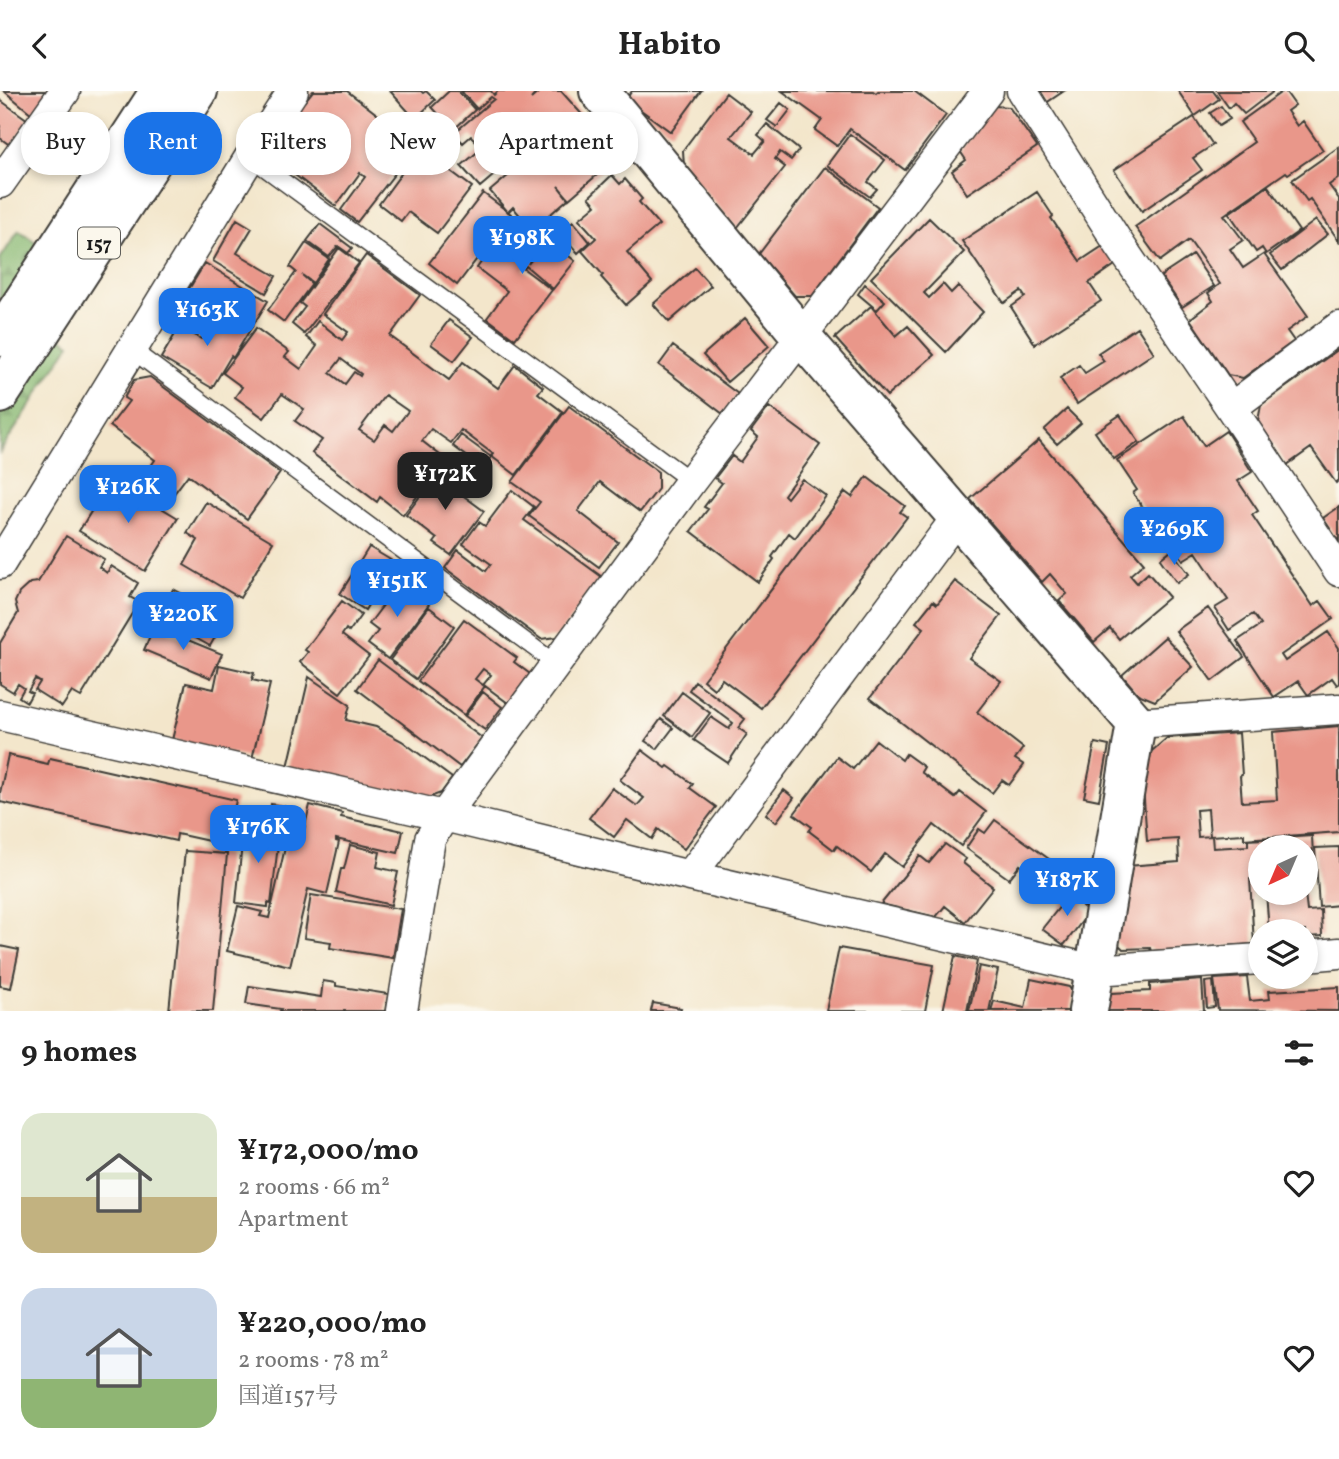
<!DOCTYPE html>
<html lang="en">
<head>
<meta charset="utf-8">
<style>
  body { margin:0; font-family:Vollkorn,"Noto Serif JP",serif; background:#f6f6f6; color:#222; height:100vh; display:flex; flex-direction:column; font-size:26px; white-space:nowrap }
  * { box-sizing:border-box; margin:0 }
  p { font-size:23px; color:#767676 }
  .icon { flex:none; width:38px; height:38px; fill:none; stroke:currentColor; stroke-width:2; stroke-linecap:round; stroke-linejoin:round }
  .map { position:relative; height:920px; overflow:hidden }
  .panel { display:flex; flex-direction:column; background:#fff; flex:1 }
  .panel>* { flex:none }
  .guide { position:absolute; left:21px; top:21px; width:700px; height:63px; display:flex; gap:14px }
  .needle { width:46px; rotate:224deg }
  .buttons { position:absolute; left:1248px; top:744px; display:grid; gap:14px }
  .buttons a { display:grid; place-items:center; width:70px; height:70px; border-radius:50%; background:#fff; box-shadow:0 4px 10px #0003; font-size:35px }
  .price { position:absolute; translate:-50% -60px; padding:0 16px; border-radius:14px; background:#1a73e8; color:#fff; font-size:23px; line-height:46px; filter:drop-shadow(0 2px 4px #0008) }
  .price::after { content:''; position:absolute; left:50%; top:42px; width:21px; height:16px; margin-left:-10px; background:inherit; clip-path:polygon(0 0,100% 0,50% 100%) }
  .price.selected { background:#222; color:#fff }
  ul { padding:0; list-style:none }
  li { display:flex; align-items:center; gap:21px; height:175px; padding:0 21px }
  li span { display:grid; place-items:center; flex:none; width:196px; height:140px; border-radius:21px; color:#555 }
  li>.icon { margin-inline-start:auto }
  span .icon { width:84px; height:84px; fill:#fffc; stroke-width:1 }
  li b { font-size:30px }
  h2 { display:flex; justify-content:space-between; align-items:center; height:84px; padding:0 21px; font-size:30px }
  .chip { padding:0 24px; border-radius:28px; background:#fff; box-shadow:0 4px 10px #0003; font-size:24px; line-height:63px }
  .chip.selected { background:#1a73e8; color:#fff }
  header { display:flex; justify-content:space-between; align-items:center; height:91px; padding:0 21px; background:#fff; font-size:32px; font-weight:700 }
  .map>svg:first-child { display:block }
  .forest { fill:url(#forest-firs); stroke:#536b48; stroke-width:2 }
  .building { fill:#e9978a; fill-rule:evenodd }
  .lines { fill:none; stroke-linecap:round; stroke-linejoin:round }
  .lane-casing { stroke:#3c3a36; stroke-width:19 }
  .street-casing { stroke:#3c3a36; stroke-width:33 }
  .secondary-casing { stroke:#3c3a36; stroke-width:42 }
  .highway-casing { stroke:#3c3a36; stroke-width:42 }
  .lane { stroke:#fff; stroke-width:16 }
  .street { stroke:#fff; stroke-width:30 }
  .secondary { stroke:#fff; stroke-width:38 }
  .highway { stroke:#fff; stroke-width:38 }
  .labels { text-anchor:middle; stroke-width:6; stroke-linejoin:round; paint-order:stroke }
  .shield { fill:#fbf7ec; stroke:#5f5e5a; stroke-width:2 }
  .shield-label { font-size:19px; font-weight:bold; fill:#1c1c1c }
</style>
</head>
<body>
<header><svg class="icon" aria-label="back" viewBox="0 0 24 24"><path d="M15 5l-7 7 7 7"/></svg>Habito<svg class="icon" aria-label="search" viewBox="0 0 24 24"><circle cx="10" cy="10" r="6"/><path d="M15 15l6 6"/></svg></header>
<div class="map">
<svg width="1339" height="920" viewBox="0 0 1339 920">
  <defs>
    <pattern id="forest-firs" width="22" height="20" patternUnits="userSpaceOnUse" patternTransform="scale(1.75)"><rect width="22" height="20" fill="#8aba74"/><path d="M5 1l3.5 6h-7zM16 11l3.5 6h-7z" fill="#769f64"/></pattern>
  </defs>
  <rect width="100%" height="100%" fill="#fbf7ec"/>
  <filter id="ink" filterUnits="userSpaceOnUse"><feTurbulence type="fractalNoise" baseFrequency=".0143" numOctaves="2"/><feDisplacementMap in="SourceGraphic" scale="14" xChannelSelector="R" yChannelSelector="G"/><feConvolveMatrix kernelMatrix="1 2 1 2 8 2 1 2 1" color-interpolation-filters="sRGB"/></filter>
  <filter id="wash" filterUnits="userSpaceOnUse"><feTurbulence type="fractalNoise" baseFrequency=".00686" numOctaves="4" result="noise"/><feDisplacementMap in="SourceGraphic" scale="28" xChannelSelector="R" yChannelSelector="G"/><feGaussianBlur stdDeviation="1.57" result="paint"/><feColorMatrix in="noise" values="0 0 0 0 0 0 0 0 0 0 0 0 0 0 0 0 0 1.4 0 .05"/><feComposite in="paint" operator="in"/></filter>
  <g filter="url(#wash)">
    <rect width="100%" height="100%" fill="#f3e6cb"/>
    <path class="forest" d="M19,139L45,158L0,226V168Z
      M48,237L70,253L0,361V312Z"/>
    <g id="blocks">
      <path class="building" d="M4,0H49L32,23Z
        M313,0H347L417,54L357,131L341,119L365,86L360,82L336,115L279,72L275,57L304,9L305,10Z
        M390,0H421L423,2L426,0L435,9L415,28Z
        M449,0H458L475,19L453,39L432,16Z
        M461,0H491L494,4L498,0H538L531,8L540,0H561L619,65L569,108L558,95L568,108L532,139L513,116L508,121L490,100L522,73L516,66L508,73L496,59L508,49L501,41L483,57L471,45L463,52L454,42L494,8L491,6L477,18Z
        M632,0H701L671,41L626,8Z
        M782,0H873L876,2L878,0H914L946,24L905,79L850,38L837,55L815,39L822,29Z
        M1038,0H1064L1046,12Z
        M1178,0H1213L1219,8L1195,25Z
        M1217,0H1274L1244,23L1234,12L1229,17Z
        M1283,0H1285L1295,14L1287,20L1297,35L1303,30L1323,59L1288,83L1286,81L1224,124L1243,149L1230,158L1243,177L1264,163L1308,225L1287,240L1294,250L1243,287L1228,284L1190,228L1213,210L1208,202L1220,193L1189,149L1160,170L1135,136L1254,51L1240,31Z
        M726,2L751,21L731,46L754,63L765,50L758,44L767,33L799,59L791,69L780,61L775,68L785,76L737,137L684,76L683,59Z
        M0,9L28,29L11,55L0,47Z
        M781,12L790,19L777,36L767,29Z
        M993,15L1009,16L1037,56L967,103L952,80L966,69L960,60Z
        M1221,15L1230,28L1219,35L1210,22Z
        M1194,26L1213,54L1193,67L1202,79L1142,120L1114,79Z
        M850,43L885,69L868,91L877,98L870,106L827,74Z
        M1339,56V87L1329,94L1339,108V150L1310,108L1307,110L1292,89Z
        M420,57L472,96L437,142L408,121L401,130L379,113Z
        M481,58L500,79L480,96L461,75Z
        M825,76L878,116L812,205H795L759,163Z
        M612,84L620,93L625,88L642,108L639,111L659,134L627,161L652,191L626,214L601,186L603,184L582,160L596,147L579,128L596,114L589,106Z
        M1268,95L1299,140L1266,163L1262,157L1256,161L1229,122Z
        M1037,101L1053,125L1051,127L1080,170L1103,155L1115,174L1089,192L1101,210L1035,253L1011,216L1025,206L1021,200L1004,212L962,150Z
        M483,102L511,123L457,194L429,172Z
        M929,127L964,161L924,202L929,207L943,193L951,202L958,195L983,221L946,261L871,187Z
        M237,128L252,137L237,162L276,185L266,202L213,170Z
        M511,129L542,153L528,173L548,148L575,170L553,198L526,175L524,178L552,199L515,248L487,227L507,200L477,177Z
        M1316,129L1328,143L1282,179L1270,164Z
        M573,130L590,151L578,162L560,142Z
        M320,133L352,157L348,162L338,155L329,166L307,150Z
        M306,152L329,168L313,192L302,184L312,193L284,231L268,219L296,181L290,176Z
        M339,157L359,172L304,243L292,233L305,216L300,212Z
        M366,164L420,204L390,245L449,289L463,271L498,297L515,274L543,296L538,302L563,321L516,384L491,365L493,363L461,339L451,352L431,338L422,350L445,368L403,424L380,406L377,411L312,362L322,349L295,330L304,318L282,303L264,327L235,306L242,296L223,282L256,237L289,261L285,266L301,278L317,255L306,246L318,230L342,249L348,241L323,223ZM341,268L361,283L360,285L354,281L345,293L330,282ZM385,304L408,320L393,340L385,334L374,349L359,339Z
        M1193,164L1214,195L1182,216L1161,185Z
        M205,172L268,210L252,236L189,198Z
        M695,177L711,195L669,231L653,213Z
        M865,193L885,210L877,219L858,203Z
        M871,215L896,245L908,235L934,264L887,305L835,247Z
        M220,218L251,237L233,267L231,265L212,297L161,267L180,235L201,248Z
        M745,227L769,255L727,291L703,264Z
        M449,229L473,246L454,270L431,253Z
        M1137,236L1154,262L1077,313L1060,287L1079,274L1085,282L1104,270L1098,262Z
        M673,255L738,303L723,323L659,274Z
        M1339,258V389L1336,392L1311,357L1287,374L1258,330L1261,314Z
        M150,286L280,382L247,428L188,384L170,408L142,387L155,369L110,335L129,310L124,307L134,289Z
        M569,315L658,381V398L640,421L600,391L578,420L618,451L599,476L529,425L540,411L512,391Z
        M769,316L820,354L784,404L787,407L802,388L826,405L795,447L789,442L772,466L774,468L758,491L691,440L708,418L704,416L722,392L715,387L732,365L740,371L758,346L751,340Z
        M1067,318L1081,332L1057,353L1044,339Z
        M1120,324L1139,351L1114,368L1095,341Z
        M1184,325L1204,355L1226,340L1252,381L1238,390L1258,420L1252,424L1313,515L1320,510L1333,528L1281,564L1285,570L1328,541L1339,557V593L1337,594L1332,587L1308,604L1298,590L1274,606L1237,550L1261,534L1253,523L1229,539L1215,517L1228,509L1196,461L1183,469L1164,440L1160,442L1133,402L1137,399L1117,369Z
        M461,344L491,366L483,377L453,355Z
        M1039,349L1144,472L1130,484L1137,492L1148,482L1169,506L1119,548L1110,537L1094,551L1059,510L1067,503L1050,483L1042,491L970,408Z
        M442,376L460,388L453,397L484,420L451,464L434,452L437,448L406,424Z
        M867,386L905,415L900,421L907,426L761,617L722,588L714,598L703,589L845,401L852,406Z
        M112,387L178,427L145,480L79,440Z
        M512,399L534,416L524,429L602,486L557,546L541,548L445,477L458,459L486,480L491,473L463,453L479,431L485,435Z
        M206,411L273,451L240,507L184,474L198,449L187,442Z
        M1339,416V451L1323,427Z
        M66,445L104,468L99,476L107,482L111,475L138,492L130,506L139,511L81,606L72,601L62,616L35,599L40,591L35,588L28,600L32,602L27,611L19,606L24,597L18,593L13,601L0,593V552L18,522L15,511L19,502L30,492L38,491Z
        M369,456L394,471L365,519L340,503Z
        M1171,459L1189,483L1177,492L1160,468Z
        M405,490L431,510L388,568L368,553L378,540L369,533L393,501L396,503Z
        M955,490L1001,525L969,567L1001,590L977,621L1023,657L1015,668L1024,674L1009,694L1002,689L992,702L870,607L924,537L916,531L933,510L937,513Z
        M173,498L226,527L210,555L158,526Z
        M342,510L361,524L349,541L346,538L342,544L369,565L340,602L300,571L308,561L305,559Z
        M429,516L454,535L416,588L390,569Z
        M1208,517L1244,566L1212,590L1176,540Z
        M464,528L517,567L514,571L530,583L508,612L485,595L464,624L418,590ZM483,578L491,584L483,594L475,588Z
        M154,535L222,563L211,587L144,559Z
        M1165,546L1193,576L1155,610L1138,603L1122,584Z
        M378,569L482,647L460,676L357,598Z
        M219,574L254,582L252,589L270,593L252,668L172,649L186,592L214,598Z
        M309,586L350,614L346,629L376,636L402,650L452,687L441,702L425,708L288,676Z
        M695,590L745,628L738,637L747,643L728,672L694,649L711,626L729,638L733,632L689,599Z
        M483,601L502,616L485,639L465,625Z
        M682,601L710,622L692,646L664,625Z
        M661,628L673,637L657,658L645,650Z
        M1339,635V741L1244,748V743L1210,745L1208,718L1196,719L1198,746L1212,745L1213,757L1248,755V749L1312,745L1314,783L1306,784V756H1260V787L1250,788L1254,853L1151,860L1150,857L1123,858L1115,850L1124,797H1129L1127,775L1179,771L1178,748L1147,750L1143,695L1145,666L1167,647L1239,642L1242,684L1240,685L1242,711L1277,709L1273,641Z
        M876,649L902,669L906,663L924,676L921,681L955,707L960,701L986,721L961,755L934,734L902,776L885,763L871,781L837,755L834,759L809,740L812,736L794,723L837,666L853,678Z
        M1095,652L1109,655L1099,709L1084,706Z
        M642,659L666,677L668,675L693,693L690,697L716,716L684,758L658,738L652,748L627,729L614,746L589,727L612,697L637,715L644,707L620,689Z
        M8,664L48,673L50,667L236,709L227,754L177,743L176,750L0,711V702Z
        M784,699L794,707L776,731L766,723Z
        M271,713L284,715L281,736L269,734Z
        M310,714L342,722L341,726L403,740L398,762L336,748V750L339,751L327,803L308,798L290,875L227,860L238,815L262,821L260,825L269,827L289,739L303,743Z
        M995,729L1067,781L1054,800L1020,774L1009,788L966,757L979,738L985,742Z
        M244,733L280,737L271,813L268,812V816L236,812Z
        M945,753L966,768L963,772L993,796L965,831L945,815L936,826L881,813L920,765L929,772Z
        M350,754L380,761L377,776L398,781L391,814L336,801L341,778H344Z
        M1339,756V814L1319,816L1315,757Z
        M185,760L227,763L213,920H169Z
        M1073,799L1086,809L1082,815L1087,819L1086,825L1064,854L1042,838Z
        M1266,802H1305L1307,820L1321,819L1322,845L1306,846V840H1269Z
        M311,804L401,818L393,867L330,857L331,851L304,847Z
        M0,855L19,859L11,897L0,895Z
        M839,857L934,874L925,920H826Z
        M955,865L977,870L967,920H943Z
        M979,875L998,879L989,920H969Z
        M1247,886L1250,910L1270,908L1269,900L1339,896V920L1218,919L1214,888Z
        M1031,888L1069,896L1073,902L1070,920H991L994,910L1025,917Z
        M1202,889L1204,920H1103L1111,902L1150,900V893Z
        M323,890L336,892V895L388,903L385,920H280L281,918L246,913L249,895L321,906Z
        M1213,890L1215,916L1207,917L1205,891Z
        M653,912L681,917L680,920H651Z"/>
    </g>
  </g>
  <g filter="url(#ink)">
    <use href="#blocks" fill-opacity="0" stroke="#3c3a36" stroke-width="2"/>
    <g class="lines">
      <g class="lane-casing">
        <path id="lane" d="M250,66L691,390
          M132,259L556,573"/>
      </g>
      <g class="street-casing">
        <path id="street" d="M1022,0L1119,153L1231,317L1339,480
          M0,92L65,0
          M1231,317L1339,236
          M0,473L250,66L293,0
          M0,624L444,725L690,785L1095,879L1260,868
          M1136,632L1339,618
          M690,785L958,425
          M1306,865L1339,862
          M402,920L430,748L444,725L691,390L988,0"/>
      </g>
      <g class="secondary-casing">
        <path id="secondary" d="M599,0L802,246L1136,632L1088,920"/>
      </g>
      <g class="highway-casing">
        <path id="highway" d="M0,246L160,0
          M0,303L198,0"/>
      </g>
      <use href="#lane" class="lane"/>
      <use href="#street" class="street"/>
      <use href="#secondary" class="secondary"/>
      <use href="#highway" class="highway"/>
    </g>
  </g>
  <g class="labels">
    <rect class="shield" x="78" y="136.5" width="42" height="31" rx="5"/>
    <g class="shield-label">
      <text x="99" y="159">157</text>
    </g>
  </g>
</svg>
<div class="buttons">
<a><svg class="needle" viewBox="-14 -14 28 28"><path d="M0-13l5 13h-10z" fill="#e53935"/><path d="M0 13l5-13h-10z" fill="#767676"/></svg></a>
<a><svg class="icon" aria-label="layers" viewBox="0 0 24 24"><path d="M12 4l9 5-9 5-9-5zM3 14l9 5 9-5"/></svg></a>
</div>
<b class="price" style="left:522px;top:185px">¥198K</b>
<b class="price" style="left:207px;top:257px">¥163K</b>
<b class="price selected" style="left:445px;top:421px">¥172K</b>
<b class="price" style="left:128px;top:434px">¥126K</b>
<b class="price" style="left:1174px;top:476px">¥269K</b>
<b class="price" style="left:397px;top:528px">¥151K</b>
<b class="price" style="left:183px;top:561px">¥220K</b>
<b class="price" style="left:258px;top:774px">¥176K</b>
<b class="price" style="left:1067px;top:827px">¥187K</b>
<div class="guide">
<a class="chip">Buy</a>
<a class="chip selected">Rent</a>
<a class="chip">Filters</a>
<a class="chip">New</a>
<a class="chip">Apartment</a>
</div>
</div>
<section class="panel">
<h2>9 homes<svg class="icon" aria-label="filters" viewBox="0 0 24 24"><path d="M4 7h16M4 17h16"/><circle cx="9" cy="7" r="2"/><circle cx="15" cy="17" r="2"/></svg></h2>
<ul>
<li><span style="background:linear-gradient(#dfe7d0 60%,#c2b280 0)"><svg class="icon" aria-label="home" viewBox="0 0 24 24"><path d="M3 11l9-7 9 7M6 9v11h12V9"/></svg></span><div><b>¥172,000/mo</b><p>2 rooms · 66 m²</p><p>Apartment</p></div><svg class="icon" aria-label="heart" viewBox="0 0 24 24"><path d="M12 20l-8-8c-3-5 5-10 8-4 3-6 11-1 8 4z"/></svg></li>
<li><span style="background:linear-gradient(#c9d6e8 65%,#8fb573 0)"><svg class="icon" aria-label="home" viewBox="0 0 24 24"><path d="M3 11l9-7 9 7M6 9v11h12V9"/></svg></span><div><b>¥220,000/mo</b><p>2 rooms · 78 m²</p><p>国道157号</p></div><svg class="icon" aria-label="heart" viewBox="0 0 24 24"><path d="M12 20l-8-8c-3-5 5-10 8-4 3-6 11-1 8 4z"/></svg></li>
</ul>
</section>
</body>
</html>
